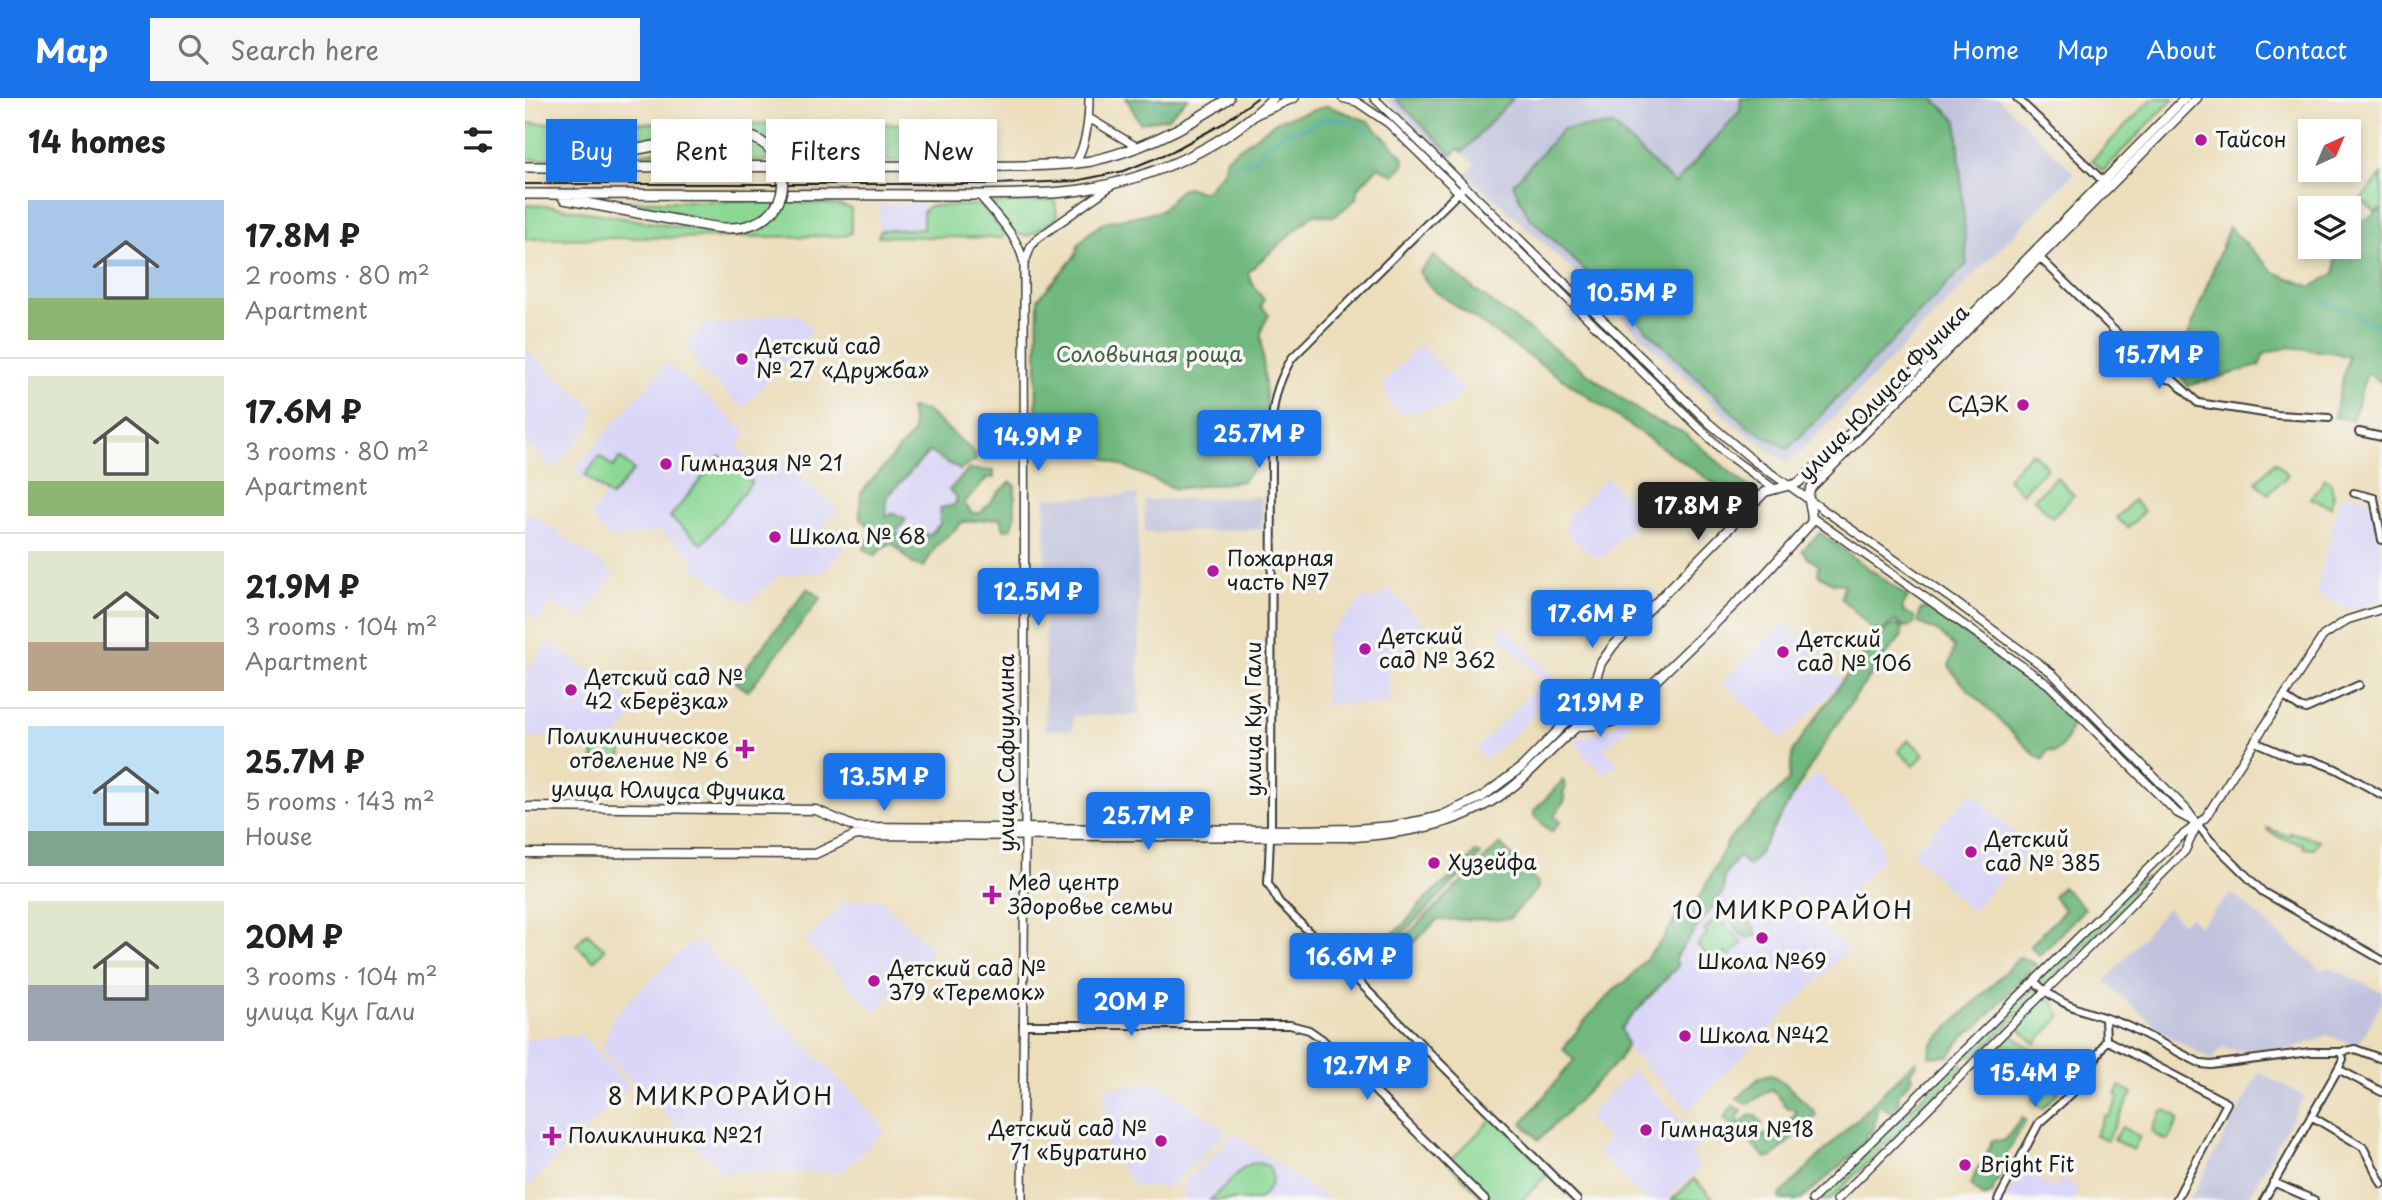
<!DOCTYPE html>
<html lang="en">
<head>
<meta charset="utf-8">
<style>
  body { margin:0; font-family:"Playpen Sans",sans-serif; background:#f6f6f6; color:#222; height:100vh; display:flex; flex-direction:column; font-size:26px; white-space:nowrap }
  * { box-sizing:border-box; margin:0 }
  p { font-size:23px; color:#767676 }
  .icon { flex:none; width:38px; height:38px; fill:none; stroke:currentColor; stroke-width:2; stroke-linecap:round; stroke-linejoin:round }
  .map { position:relative; flex:1; overflow:hidden }
  .sheet { display:flex; flex-direction:column; background:#fff; width:525px }
  .sheet>* { flex:none }
  .hud { position:absolute; left:21px; top:21px; width:665px; height:63px; display:flex; gap:14px }
  .needle { width:46px; rotate:44deg }
  .buttons { position:absolute; left:1773px; top:21px; display:grid; gap:14px }
  .buttons a { display:grid; place-items:center; width:63px; height:63px; border-radius:0px; background:#fff; box-shadow:0 4px 10px #0003; font-size:35px }
  .price { position:absolute; translate:-50% -60px; padding:0 16px; border-radius:7px; background:#1a73e8; color:#fff; font-size:23px; line-height:46px; filter:drop-shadow(0 2px 4px #0008) }
  .price::after { content:''; position:absolute; left:50%; top:42px; width:21px; height:16px; margin-left:-10px; background:inherit; clip-path:polygon(0 0,100% 0,50% 100%) }
  .price.on { background:#222; color:#fff }
  ul { padding:0; list-style:none }
  li { display:flex; align-items:center; gap:21px; height:175px; padding:0 28px }
  li+li { border-top:2px solid #e0e0e0 }
  li span { display:grid; place-items:center; flex:none; width:196px; height:140px; border-radius:0px; color:#555 }
  li>.icon { margin-inline-start:auto }
  span .icon { width:84px; height:84px; fill:#fffc; stroke-width:1 }
  li b { font-size:30px }
  h2 { display:flex; justify-content:space-between; align-items:center; height:84px; padding:0 28px; font-size:30px }
  .pill { padding:0 24px; border-radius:0px; background:#fff; box-shadow:0 4px 10px #0003; font-size:24px; line-height:63px }
  .pill.on { background:#1a73e8; color:#fff }
  header { display:flex; align-items:center; gap:42px; box-sizing:border-box; height:98px; padding:0 35px; background:#1a73e8; color:#fff }
  header strong { font-size:33px }
  nav { display:flex; gap:38px; margin-inline-start:auto; font-size:24px }
  .search { width:490px; height:63px; background:#f6f6f6; display:flex; align-items:center; gap:18px; box-sizing:border-box; padding:0 24px; border-radius:0px; color:#767676; font-size:26px }
  main { display:flex; flex:1; min-height:0 }
  .map>svg:first-child { display:block }
  .built { fill:#dad6f7 }
  .industrial { fill:#c0c2dd }
  .green { fill:#8bd895; stroke:#547a58; stroke-width:2 }
  .forest { fill:#70b87e; stroke:#466a4d; stroke-width:2 }
  .lines { fill:none; stroke-linecap:round; stroke-linejoin:round }
  .stream { stroke:#42aec0; stroke-width:2 }
  .minor-casing { stroke:#3b3934; stroke-width:10 }
  .tertiary-casing { stroke:#3b3934; stroke-width:10 }
  .secondary-casing { stroke:#3b3934; stroke-width:11 }
  .primary-casing { stroke:#3b3934; stroke-width:12 }
  .minor { stroke:#fff; stroke-width:6 }
  .tertiary { stroke:#fff; stroke-width:7 }
  .secondary { stroke:#fff; stroke-width:8 }
  .primary { stroke:#fff; stroke-width:9 }
  .tram { stroke:#1c1c1c; stroke-width:2 }
  .primary-bridge-casing { stroke:#3b3934; stroke-width:12; stroke-linecap:butt }
  .primary-bridge { stroke:#fff; stroke-width:9 }
  .poi-dot { fill:#b5179e; stroke:#f6f6f2; stroke-width:2.5 }
  .labels { text-anchor:middle; stroke-width:7; stroke-linejoin:round; paint-order:stroke }
  .poi-label { font-size:21px; fill:#1c1c1c; stroke:#f6f6f2; text-anchor:start }
  .park-label { font-size:21px; fill:#435e46; stroke:#f6f6f2 }
  .street-label { font-size:21px; fill:#1c1c1c; stroke:#f6f6f2 }
  .quarter-label { font-size:24px; letter-spacing:2px; fill:#1c1c1c; stroke:#f6f6f2 }
</style>
</head>
<body>
<header>
<strong>Map</strong>
<div class="search"><svg class="icon" aria-label="search" viewBox="0 0 24 24"><circle cx="10" cy="10" r="6"/><path d="M15 15l6 6"/></svg>Search here</div>
<nav><a>Home</a><a>Map</a><a>About</a><a>Contact</a></nav>
</header>
<main>
<section class="sheet">
<h2>14 homes<svg class="icon" aria-label="filters" viewBox="0 0 24 24"><path d="M4 7h16M4 17h16"/><circle cx="9" cy="7" r="2"/><circle cx="15" cy="17" r="2"/></svg></h2>
<ul>
<li><span style="background:linear-gradient(#a9c7e8 70%,#8fb573 0)"><svg class="icon" aria-label="home" viewBox="0 0 24 24"><path d="M3 11l9-7 9 7M6 9v11h12V9"/></svg></span><div><b>17.8M ₽</b><p>2 rooms · 80 m²</p><p>Apartment</p></div></li>
<li><span style="background:linear-gradient(#dfe7d0 75%,#8fb573 0)"><svg class="icon" aria-label="home" viewBox="0 0 24 24"><path d="M3 11l9-7 9 7M6 9v11h12V9"/></svg></span><div><b>17.6M ₽</b><p>3 rooms · 80 m²</p><p>Apartment</p></div></li>
<li><span style="background:linear-gradient(#dfe7d0 65%,#b9a48a 0)"><svg class="icon" aria-label="home" viewBox="0 0 24 24"><path d="M3 11l9-7 9 7M6 9v11h12V9"/></svg></span><div><b>21.9M ₽</b><p>3 rooms · 104 m²</p><p>Apartment</p></div></li>
<li><span style="background:linear-gradient(#bfe0f5 75%,#7fa58c 0)"><svg class="icon" aria-label="home" viewBox="0 0 24 24"><path d="M3 11l9-7 9 7M6 9v11h12V9"/></svg></span><div><b>25.7M ₽</b><p>5 rooms · 143 m²</p><p>House</p></div></li>
<li><span style="background:linear-gradient(#dfe7d0 60%,#9aa5b1 0)"><svg class="icon" aria-label="home" viewBox="0 0 24 24"><path d="M3 11l9-7 9 7M6 9v11h12V9"/></svg></span><div><b>20M ₽</b><p>3 rooms · 104 m²</p><p>улица Кул Гали</p></div></li>
</ul>
</section>
<div class="map">
<svg width="1857" height="1102" viewBox="0 0 1857 1102">
  <rect width="100%" height="100%" fill="#f6f6f2"/>
  <filter id="ink" filterUnits="userSpaceOnUse"><feTurbulence type="fractalNoise" baseFrequency=".0143" numOctaves="2"/><feDisplacementMap in="SourceGraphic" scale="14" xChannelSelector="R" yChannelSelector="G"/><feConvolveMatrix kernelMatrix="1 2 1 2 8 2 1 2 1" color-interpolation-filters="sRGB"/></filter>
  <filter id="wash" filterUnits="userSpaceOnUse"><feTurbulence type="fractalNoise" baseFrequency=".00686" numOctaves="4" result="noise"/><feDisplacementMap in="SourceGraphic" scale="28" xChannelSelector="R" yChannelSelector="G"/><feGaussianBlur stdDeviation="1.57" result="paint"/><feColorMatrix in="noise" values="0 0 0 0 0 0 0 0 0 0 0 0 0 0 0 0 0 1.4 0 .05"/><feComposite in="paint" operator="in"/></filter>
  <g filter="url(#wash)">
    <rect width="100%" height="100%" fill="#ecdebb"/>
    <path class="built" d="M372,106H397L401,109L403,133L373,135L354,131V108Z
      M249,216H272L289,232L219,310L169,266L170,256L161,246L179,226L212,225Z
      M895,246L939,292L923,308L874,316L864,306L859,285Z
      M0,251L68,310L66,329L28,371L0,345Z
      M142,265L223,335L212,348L235,374L253,360L313,411L298,429L320,449L299,474L253,477L224,504L216,503L167,467L170,462L135,433L86,441L65,418L80,397L49,371Z
      M401,343L444,380L431,394L428,413L394,463L342,410Z
      M1082,380L1119,416L1080,458H1068L1040,433L1044,417Z
      M1815,397L1845,400L1853,427L1857,461V501L1827,512L1791,496Z
      M4,414L90,476L55,522L29,505L14,523L0,515V420Z
      M863,490L902,530L865,564L863,606H800L801,538L841,498L848,504Z
      M1259,525L1317,584L1257,642L1197,584Z
      M980,528L1039,589L961,662L951,651L1018,583L972,535Z
      M23,543L114,608L91,641L0,639V576Z
      M1102,617L1108,624L1079,652L1093,665L1080,677L1061,659L1049,642L1084,631Z
      M1292,675L1354,741L1358,761L1295,827L1323,852L1164,1012L1104,952L1096,930L1120,901L1199,794V779L1214,757L1224,768L1227,767L1269,698Z
      M1447,694L1505,752L1446,813L1387,755Z
      M356,801L408,853L350,914L280,843L322,803Z
      M177,845L338,1005V1009L361,1031L318,1074L198,1075L77,953L88,918L163,847Z
      M56,937L105,988L2,1090L0,1088V941Z
      M1108,972L1180,1044L1166,1057L1177,1068L1142,1102H1120L1073,1054L1084,1042L1064,1021L1066,1014Z
      M633,985L702,1033L643,1090L610,1088L591,1063L581,1054L580,990Z
      M709,1036L804,1102H659L658,1086Z
      M1496,1072L1529,1090L1536,1080L1554,1090L1548,1102H1480Z"/>
    <path class="industrial" d="M860,0H1473L1549,75L1263,366L1210,327L1011,138L941,76L950,67L934,52L925,61Z
      M603,396H613L614,617L548,618V632H520V400L597,398Z
      M737,399V431L620,435L619,402Z
      M1707,795L1797,873L1803,869L1857,894V904L1833,948L1801,937L1793,942L1765,951L1711,952L1697,949L1687,962L1642,937L1580,884L1642,810L1657,825L1664,819L1674,828Z
      M1734,974L1779,998L1722,1102H1665Z"/>
    <path class="green" d="M1628,0H1649L1578,73L1567,62Z
      M0,25L387,26L388,63L80,62L166,47L163,35L24,61H0Z
      M1857,77V111L1850,114L1836,101Z
      M530,102L532,120L503,138L490,136L465,106Z
      M72,103H261C276,106 317,104 326,111V135L319,138L0,141V108L3,107L25,108L165,131L167,119Z
      M448,107L458,109L479,136L478,140L353,138L356,132L398,131V114L404,108Z
      M1507,354L1522,369L1497,395L1482,380Z
      M75,358L88,369L95,360L109,372L86,399L60,377Z
      M195,358L227,384L177,446L145,419Z
      M1750,364L1763,377L1743,396L1731,384Z
      M1531,379L1549,397L1527,419L1509,401Z
      M1799,380L1806,385L1808,396L1806,409L1785,400L1795,389Z
      M1608,402L1619,413L1603,430L1592,420Z
      M1384,642L1399,656L1389,668L1373,653Z
      M69,648L97,649L96,662L68,661Z
      M1742,730L1764,738L1765,734L1794,742L1789,751L1779,750L1777,745L1758,741L1743,733Z
      M1619,779L1622,780V786L1522,885H1517L1516,880Z
      M1193,819L1218,845L1205,858L1201,855L1190,865L1172,847L1182,836L1179,832Z
      M62,835L80,851L69,863L51,847Z
      M1509,890L1513,892L1512,897L1450,959H1444L1443,953Z
      M1518,899L1527,902L1536,918L1510,946L1492,928Z
      M1485,934L1506,952L1475,983L1458,966L1457,961Z
      M1435,964L1438,966L1437,970L1305,1102H1293L1432,965Z
      M1524,983L1534,994L1517,1011L1507,1001Z
      M1595,988L1607,995L1582,1043L1570,1037L1580,1018L1584,1019L1594,999L1591,997Z
      M1640,1012L1651,1018L1653,1022L1644,1041L1640,1042L1629,1036L1627,1032L1636,1014Z
      M969,1019L1024,1075L997,1102H960L923,1065Z
      M1597,1029L1615,1039L1608,1052L1589,1042Z
      M731,1064L743,1068C753,1082 744,1091 734,1102H685L719,1069Z
      M1169,1081L1190,1102H1147Z"/>
    <path class="forest" d="M601,0H663L643,20L615,25Z
      M870,0H988L938,54L933,51L927,57Z
      M1216,0H1408L1432,23L1442,166L1263,351L1222,328L1003,118L988,86L1038,31L1088,27L1150,86L1215,13Z
      M803,8L843,23L878,58L879,67L869,77L853,69L833,90L831,101L809,119L789,116L723,174L726,184L739,202L736,208L744,217L737,230L736,238L745,350L718,383L650,391L511,330L513,201L551,157L553,147L563,136L580,124L636,113L654,93L662,89L676,94L682,92L698,73L702,59L754,22Z
      M1857,112V285L1842,275L1827,322L1809,319L1823,259L1811,255L1764,249L1739,256L1734,268L1662,288L1651,270L1704,129L1749,174L1786,189L1810,175V149H1824V131Z
      M909,158L950,192L1122,319L1158,334L1228,393L1216,404L908,192L894,174Z
      M385,310L402,313L450,355L451,362L435,372L404,354L362,399L361,419L369,415L381,421L371,435L380,443L393,432L404,438L415,426V410L430,407L432,399L424,392L444,371L469,373V380L463,379L439,405L447,415H456L474,394L486,384L490,387V418L487,430L479,431L476,420L438,424L411,448L399,469L388,466L367,445L358,449L350,458L339,451L342,442L355,440L357,434L345,430L335,419L336,395L389,334Z
      M1295,435L1383,499L1378,507V513L1390,519L1389,527L1380,529L1369,523L1357,533L1348,532C1338,521 1327,511 1316,500L1319,486L1308,485L1293,477L1294,467L1284,461L1277,452Z
      M283,490L296,500L223,593L210,584Z
      M1403,509L1511,589L1545,622C1547,634 1540,648 1530,655L1523,652L1518,662L1510,657L1433,581L1424,568L1429,549L1414,534L1393,525L1395,512Z
      M1369,527L1377,529V538C1320,603 1275,687 1231,760L1224,768L1213,758L1199,779V793L1150,860L1153,868L1096,930L1102,946L1094,962L1014,1042L997,1025L1049,962L1038,951L1062,920L1093,888L1102,883L1139,840L1153,816L1176,797L1204,741L1263,683L1268,652L1328,568L1363,530Z
      M1038,682L1041,690L1038,694L1040,702L1029,718L1035,724L1026,734L1009,718V713Z
      M975,746L1013,785V790L984,821L912,822L857,876L849,869Z
      M950,754L956,757L868,845H862L865,837C878,830 888,815 897,805C914,787 936,775 950,754Z
      M1537,789L1560,810L1514,858L1505,848L1540,812L1528,799Z
      M1212,816L1230,829L1232,838L1222,840C1214,835 1206,829 1207,819Z
      M1495,859L1511,866L1452,929C1439,936 1432,945 1425,958L1405,959L1406,947Z
      M1391,962L1392,967L1385,974L1388,979L1373,997L1374,1011L1368,1017L1357,1007L1352,1010L1349,1031L1341,1038V1045L1276,1102H1255L1254,1098Z
      M1246,976L1261,986L1289,1013L1291,1018L1246,1060H1241L1199,1020L1208,1008L1217,1012L1213,1019V1024L1217,1025L1223,1018L1230,1017L1237,1025L1228,1034C1245,1045 1261,1027 1271,1015L1270,1012L1263,1010L1246,991L1223,1006L1212,1001L1235,979Z
      M1497,1020L1501,1022L1481,1057L1484,1063L1468,1090V1095L1459,1099L1446,1087C1450,1071 1462,1061 1467,1042L1479,1043Z"/>
    <g class="lines">
      <path class="stream" d="M630,0V8L638,13
        M710,65L727,63L742,48L762,33L780,30L801,20L826,23L847,36
        M1797,204L1827,214L1842,224L1857,227"/>
    </g>
  </g>
  <g filter="url(#ink)">
    <g class="lines">
      <g class="minor-casing">
        <path id="minor" d="M1492,0L1581,86
          M1514,159L1638,280L1648,282L1673,305L1752,317L1804,320
          M1834,334L1857,339
          M1829,395L1849,400L1857,442
          M1759,599L1774,609L1781,611L1834,587
          M1730,644L1770,661L1787,662L1811,671L1857,697
          M1672,726L1685,742L1738,794L1857,862
          M746,732L747,323C749,299 754,282 767,260L937,91
          M745,740L743,785L754,804L1052,1102
          M1509,883C1541,914 1565,912 1603,928C1628,940 1652,954 1677,966L1686,967L1785,954H1816L1830,951L1857,961
          M498,927H765L784,932L797,941L960,1102
          M1581,942L1702,1005L1651,1102
          M1813,971L1857,994
          M1786,1018L1838,1049L1857,1086
          M1748,1084L1789,1102
          M1473,1102L1514,1025L1555,988L1581,942L1580,921
          M1739,1102L1813,971L1818,961L1816,954"/>
      </g>
      <g class="tertiary-casing">
        <path id="tertiary" d="M817,0L832,4L863,25L1201,356L1248,390
          M849,0L1184,325L1230,364L1429,503L1527,575L1662,712L1672,726
          M733,16L770,0
          M564,20L612,49
          M550,65C562,46 564,22 564,0
          M454,97C471,117 493,138 499,165L500,731L497,1102
          M500,164L506,148L513,140L589,86
          M1288,420L1524,587L1652,715L1669,724
          M1287,1102L1654,740L1680,720L1798,538L1822,522L1857,511
          M1312,1102L1660,753L1672,727"/>
      </g>
      <g class="secondary-casing">
        <path id="secondary" d="M0,709L291,712L330,729L769,732L830,731L867,728L899,722L918,717L957,699L997,669L1064,601L1076,565L1088,548L1240,394L1273,385L1281,378L1440,224L1660,0
          M0,755L290,756L331,737L829,739C887,735 944,725 990,687C1012,669 1031,646 1053,628L1076,627L1089,623L1235,482L1286,425C1290,412 1279,403 1286,390L1672,0"/>
      </g>
      <g class="primary-casing">
        <path id="primary" d="M36,66L165,41
          M0,69L496,68C519,67 543,67 566,63C616,52 662,29 704,0
          M0,96L454,97C490,96 526,97 562,91C630,79 699,49 748,0
          M39,101L166,125"/>
      </g>
      <use href="#minor" class="minor"/>
      <use href="#tertiary" class="tertiary"/>
      <use href="#secondary" class="secondary"/>
      <use href="#primary" class="primary"/>
      <path class="tram" d="M0,86H468L550,83L599,73L646,54L697,26L732,0"/>
      <g class="primary-bridge-casing">
        <path id="primary-bridge" d="M165,41C185,37 209,32 229,40C266,56 268,110 230,125C210,134 187,129 166,125"/>
      </g>
      <use href="#primary-bridge" class="primary-bridge"/>
    </g>
  </g>
  <g class="poi-dot">
    <circle cx="1676" cy="42" r="7"/>
    <circle cx="217" cy="261" r="7"/>
    <circle cx="1498" cy="307" r="7"/>
    <circle cx="141" cy="366" r="7"/>
    <circle cx="250" cy="439" r="7"/>
    <circle cx="688" cy="473" r="7"/>
    <circle cx="840" cy="551" r="7"/>
    <circle cx="1258" cy="554" r="7"/>
    <circle cx="46" cy="592" r="7"/>
    <path d="M216.5 640.5h7v7h7v7h-7v7h-7v-7h-7v-7h7z"/>
    <circle cx="1446" cy="754" r="7"/>
    <circle cx="909" cy="765" r="7"/>
    <path d="M463.5 786.5h7v7h7v7h-7v7h-7v-7h-7v-7h7z"/>
    <circle cx="1237" cy="840" r="7"/>
    <circle cx="349" cy="883" r="7"/>
    <circle cx="1160" cy="938" r="7"/>
    <circle cx="1121" cy="1032" r="7"/>
    <path d="M23.5 1027.5h7v7h7v7h-7v7h-7v-7h-7v-7h7z"/>
    <circle cx="636" cy="1043" r="7"/>
    <circle cx="1440" cy="1067" r="7"/>
  </g>
  <g class="labels">
    <g class="poi-label">
      <text x="1690" y="49">Тайсон</text>
      <text x="231" y="256">Детский сад<tspan x="231" dy="24">№ 27 «Дружба»</tspan></text>
      <text x="1484" y="314" text-anchor="end">СДЭК</text>
      <text x="155" y="373">Гимназия № 21</text>
      <text x="264" y="446">Школа № 68</text>
      <text x="702" y="468">Пожарная<tspan x="702" dy="24">часть №7</tspan></text>
      <text x="854" y="546">Детский<tspan x="854" dy="24">сад № 362</tspan></text>
      <text x="1272" y="549">Детский<tspan x="1272" dy="24">сад № 106</tspan></text>
      <text x="60" y="587">Детский сад №<tspan x="60" dy="24">42 «Берёзка»</tspan></text>
      <text x="204" y="646" text-anchor="end">Поликлиническое<tspan x="204" dy="24">отделение № 6</tspan></text>
      <text x="1460" y="749">Детский<tspan x="1460" dy="24">сад № 385</tspan></text>
      <text x="923" y="772">Хузейфа</text>
      <text x="483" y="792">Мед центр<tspan x="483" dy="24">Здоровье семьи</tspan></text>
      <text x="1237" y="871" text-anchor="middle">Школа №69</text>
      <text x="363" y="878">Детский сад №<tspan x="363" dy="24">379 «Теремок»</tspan></text>
      <text x="1174" y="945">Школа №42</text>
      <text x="622" y="1038" text-anchor="end">Детский сад №<tspan x="622" dy="24">71 «Буратино</tspan></text>
      <text x="1135" y="1039">Гимназия №18</text>
      <text x="43" y="1045">Поликлиника №21</text>
      <text x="1454" y="1074">Bright Fit</text>
    </g>
    <g class="park-label">
      <text x="624" y="264">Соловьиная роща</text>
    </g>
    <g class="street-label">
      <text transform="translate(1359 295) rotate(-46)" y="7">улица Юлиуса Фучика</text>
      <text transform="translate(729 621) rotate(-90)" y="7">улица Кул Гали</text>
      <text transform="translate(482 655) rotate(-90)" y="7">улица Сафиуллина</text>
      <text transform="translate(143 693) rotate(1)" y="7">улица Юлиуса Фучика</text>
    </g>
    <g class="quarter-label">
      <text x="1268" y="821">10 МИКРОРАЙОН</text>
      <text x="196" y="1007">8 МИКРОРАЙОН</text>
    </g>
  </g>
</svg>
<div class="buttons">
<a><svg class="needle" viewBox="-14 -14 28 28"><path d="M0-13l5 13h-10z" fill="#e53935"/><path d="M0 13l5-13h-10z" fill="#767676"/></svg></a>
<a><svg class="icon" aria-label="layers" viewBox="0 0 24 24"><path d="M12 4l9 5-9 5-9-5zM3 14l9 5 9-5"/></svg></a>
</div>
<b class="price" style="left:1107px;top:231px">10.5M ₽</b>
<b class="price" style="left:1634px;top:293px">15.7M ₽</b>
<b class="price" style="left:734px;top:372px">25.7M ₽</b>
<b class="price" style="left:513px;top:375px">14.9M ₽</b>
<b class="price on" style="left:1173px;top:444px">17.8M ₽</b>
<b class="price" style="left:513px;top:530px">12.5M ₽</b>
<b class="price" style="left:1067px;top:552px">17.6M ₽</b>
<b class="price" style="left:1075px;top:641px">21.9M ₽</b>
<b class="price" style="left:359px;top:715px">13.5M ₽</b>
<b class="price" style="left:623px;top:754px">25.7M ₽</b>
<b class="price" style="left:826px;top:895px">16.6M ₽</b>
<b class="price" style="left:606px;top:940px">20M ₽</b>
<b class="price" style="left:842px;top:1004px">12.7M ₽</b>
<b class="price" style="left:1510px;top:1011px">15.4M ₽</b>
<div class="hud">
<a class="pill on">Buy</a>
<a class="pill">Rent</a>
<a class="pill">Filters</a>
<a class="pill">New</a>
</div>
</div>
</main>
</body>
</html>
